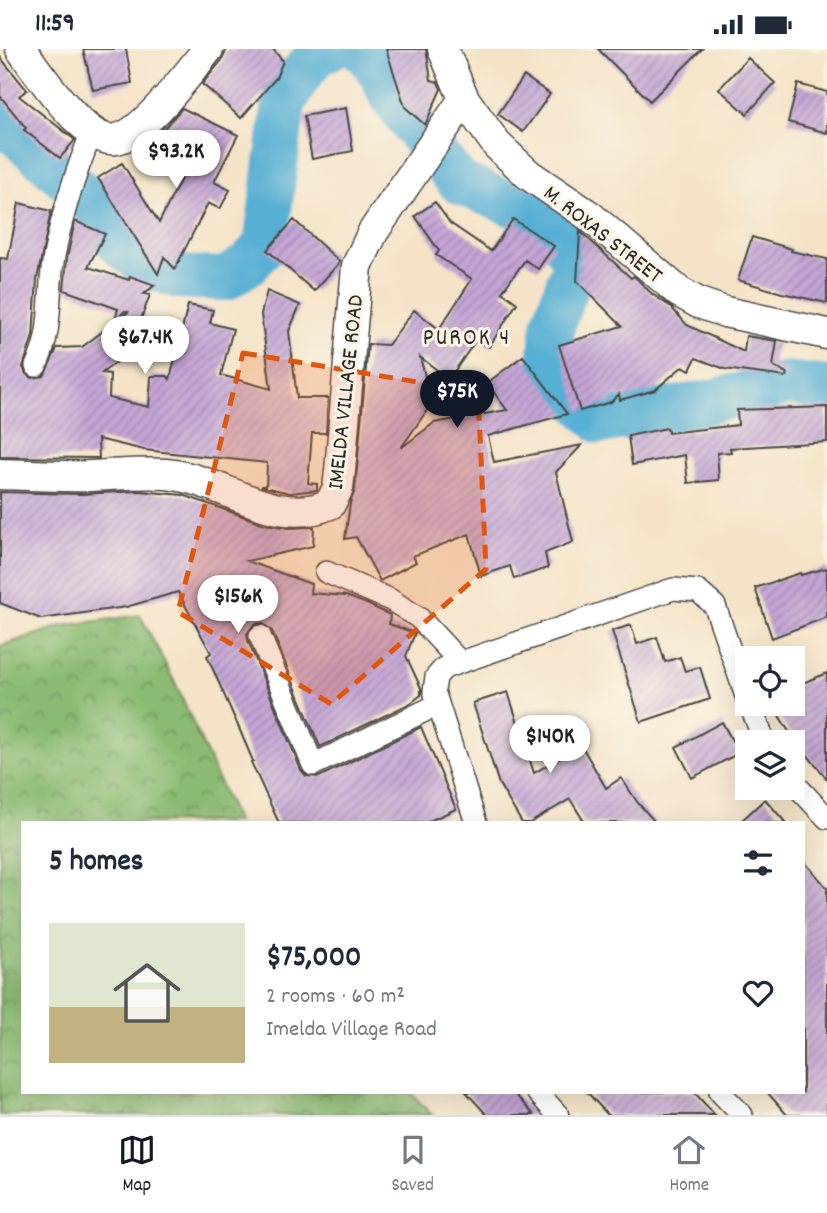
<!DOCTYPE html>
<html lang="en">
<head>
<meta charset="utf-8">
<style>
  body { margin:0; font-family:Dekko,sans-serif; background:#f2f2f3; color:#1f2937; height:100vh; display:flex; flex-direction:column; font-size:26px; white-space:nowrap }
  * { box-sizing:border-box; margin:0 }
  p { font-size:23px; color:#747a83 }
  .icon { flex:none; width:38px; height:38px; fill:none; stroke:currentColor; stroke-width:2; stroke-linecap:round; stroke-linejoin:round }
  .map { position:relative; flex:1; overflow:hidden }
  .panel { position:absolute; left:21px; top:772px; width:784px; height:273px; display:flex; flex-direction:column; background:#fff; border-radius:0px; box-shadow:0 7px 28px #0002 }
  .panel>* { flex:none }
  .tools { position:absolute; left:735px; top:597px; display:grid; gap:14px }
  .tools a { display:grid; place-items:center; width:70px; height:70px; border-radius:0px; background:#fff; box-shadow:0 7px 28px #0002; font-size:35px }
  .price { position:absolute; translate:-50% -60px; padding:0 16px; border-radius:24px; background:#fff; color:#222; font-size:23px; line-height:46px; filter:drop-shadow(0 2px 4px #0008) }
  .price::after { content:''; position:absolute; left:50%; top:42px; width:21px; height:16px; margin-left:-10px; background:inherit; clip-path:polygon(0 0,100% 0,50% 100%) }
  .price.selected { background:#111827; color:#fff }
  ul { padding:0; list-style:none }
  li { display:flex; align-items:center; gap:21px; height:175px; padding:0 28px }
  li+li { border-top:2px solid #e0e1e3 }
  li span { display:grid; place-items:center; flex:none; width:196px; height:140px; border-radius:0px; color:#555 }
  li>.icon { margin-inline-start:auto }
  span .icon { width:84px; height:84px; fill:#fffc; stroke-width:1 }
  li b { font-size:30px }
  h2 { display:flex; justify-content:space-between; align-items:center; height:84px; padding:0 28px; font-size:30px }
  .status { display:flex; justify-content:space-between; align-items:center; height:49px; padding:0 35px; background:#fff; direction:ltr }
  .status svg { height:19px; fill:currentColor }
  .dock { display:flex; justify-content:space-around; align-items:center; height:98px; border-top:2px solid #e0e1e3; background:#fff; font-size:19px; color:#747a83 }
  .dock a { display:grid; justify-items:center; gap:4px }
  .dock .selected { color:#111827 }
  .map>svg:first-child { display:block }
  .forest { fill:url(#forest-crowns); stroke:#5b734f; stroke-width:2 }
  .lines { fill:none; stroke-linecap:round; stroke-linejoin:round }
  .river { stroke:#57afd4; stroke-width:44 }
  .building { fill:url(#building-hatch) }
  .street-casing { stroke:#494742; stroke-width:24 }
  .secondary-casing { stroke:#494742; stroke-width:33 }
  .street { stroke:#fff; stroke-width:21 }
  .secondary { stroke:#fff; stroke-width:30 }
  .marked { fill:#df570e; fill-opacity:0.2; stroke:#df570e; stroke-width:5; stroke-dasharray:14 9; stroke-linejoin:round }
  .labels { text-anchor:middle; stroke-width:6; stroke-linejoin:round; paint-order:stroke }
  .street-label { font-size:23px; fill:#2b2b2b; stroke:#fcf5e5 }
  .neighbourhood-label { font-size:24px; letter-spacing:2px; fill:#2b2b2b; stroke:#fcf5e5 }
</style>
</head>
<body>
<div class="status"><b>11:59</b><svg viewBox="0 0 49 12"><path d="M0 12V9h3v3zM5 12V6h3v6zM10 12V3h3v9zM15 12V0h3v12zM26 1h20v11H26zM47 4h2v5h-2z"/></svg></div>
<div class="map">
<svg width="827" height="1066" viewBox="0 0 827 1066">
  <defs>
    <pattern id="forest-crowns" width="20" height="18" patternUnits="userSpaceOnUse" patternTransform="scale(1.75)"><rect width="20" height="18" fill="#8bbb73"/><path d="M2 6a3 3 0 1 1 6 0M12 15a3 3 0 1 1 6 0" fill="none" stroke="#72985f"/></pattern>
    <pattern id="building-hatch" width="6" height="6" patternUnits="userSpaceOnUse" patternTransform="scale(1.75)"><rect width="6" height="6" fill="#c4a6d5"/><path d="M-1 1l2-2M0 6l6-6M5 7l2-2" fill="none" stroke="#9f87ad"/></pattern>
  </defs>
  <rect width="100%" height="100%" fill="#fcf5e5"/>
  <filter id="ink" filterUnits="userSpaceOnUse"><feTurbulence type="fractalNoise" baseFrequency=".0143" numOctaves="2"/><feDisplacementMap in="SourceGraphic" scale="14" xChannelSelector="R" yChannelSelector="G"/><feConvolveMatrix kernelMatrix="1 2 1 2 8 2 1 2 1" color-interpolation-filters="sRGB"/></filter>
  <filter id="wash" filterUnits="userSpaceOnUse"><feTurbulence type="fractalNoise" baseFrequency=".00686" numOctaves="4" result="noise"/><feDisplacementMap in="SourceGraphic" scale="28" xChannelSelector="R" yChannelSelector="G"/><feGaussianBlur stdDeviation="1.57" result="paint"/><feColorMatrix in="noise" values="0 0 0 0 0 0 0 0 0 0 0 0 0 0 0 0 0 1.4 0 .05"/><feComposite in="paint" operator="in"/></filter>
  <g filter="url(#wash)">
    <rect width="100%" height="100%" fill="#f4e3c7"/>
    <path class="forest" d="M140,566L177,638L237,773L23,774V1043H410L432,1066H0V597L62,577Z"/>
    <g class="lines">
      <path class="river" d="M360,0L368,6L382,27L389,44L421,88L460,134L537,166L560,184L574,216L553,277L549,316L565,339L601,373L708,353L788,334L827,339
        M0,71L83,145L99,161L120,196L146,217L178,228L225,230L248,215L265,196L284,55L301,25L318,5L329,0"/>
    </g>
    <g id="blocks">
      <path class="building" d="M83,0H126L132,34L93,41Z
        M227,0H273L283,12L276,29L241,69L202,35L222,11Z
        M386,0H426L431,31L438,33L441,40L425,76L405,58Z
        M598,0H702L650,52Z
        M0,8L27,41L19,47L75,91L60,109L24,81L26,79L0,47Z
        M748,9L775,34L747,65L719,40Z
        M524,27L550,45L523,83L498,65Z
        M798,35L827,43V84L788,73Z
        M182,59L238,86L214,133L230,141L220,160L208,154L175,220L164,208L158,225L98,129L122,114L159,174L195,101L160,84Z
        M346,59L353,102L312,110L304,67Z
        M435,153L450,174L491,202L513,170L554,197L538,220L525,211L502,243L517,254L489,298L476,291L449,330L420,308L432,354L401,399L434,374L507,361L487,334L523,307L567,365L488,387L494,413L582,396L556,423L573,493L545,504L548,519L514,530L510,517L481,527L469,485L413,507L416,513L380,532L356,488L345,490L350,454L355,441L368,295L388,296L414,261L439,280L472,230L436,206L439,202L415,167Z
        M19,154L51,162L37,230L33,287L23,318L26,325L32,329L44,327L57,299L82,298L128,263L125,262L115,271L118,260L64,241L67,209L75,172L105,185L88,218L129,231L130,227L155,236L144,245L150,246L135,286L141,294L102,324L110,325L109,349L149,358L151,327H167L170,330L188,256L213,261L210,274L233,280L221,326L271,340L261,265L267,242L300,256L289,282L297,349H328L326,384H312L308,434L317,435V441L290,444L261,437H266L267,414L144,401L98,390L99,409L0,408V209L8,210Z
        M294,171L340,213L314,242L267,201Z
        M580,182L631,229L634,227L652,245L671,258L687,276L744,303L746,287L777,292L773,317L787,324L786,328L725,320L696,309L690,321L683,317L655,341L620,351L619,345L611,353L580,362L559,296L622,277L577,232Z
        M752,188L792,200L791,202L827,210V254L782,244L738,231Z
        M827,358V393L730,399L731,403L717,404L719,431L688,434L685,406L632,416L628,387L667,379L668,384L738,376L737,361Z
        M139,442L183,446L265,475L289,479L314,478L313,497L247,512L311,535L310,544L346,547L367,555L390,566L389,575L415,584L406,607L421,639V646L411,654L320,698L272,582L262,574L254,575L247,585L248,592L301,721L306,727L319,728L421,678L456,760L425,774H279L251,713L253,712L239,679L207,607L211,604L178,543L126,558L41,570L0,554V443L80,445Z
        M827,519V568L772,589L755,539L800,524L801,526Z
        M631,576L637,595L657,588L665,613L680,608L685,622L700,618L710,650L641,673L612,582Z
        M827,624V730L804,702L802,703L771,654H793V638Z
        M508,643L534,724L581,696L606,739L621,729L638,754L656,774H585L570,750L530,774H522L499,735L473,654Z
        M722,673L739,704L692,729L676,698Z
        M765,750L786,774H739Z
        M803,811L827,839V1066H787L767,1043H803Z
        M466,1043H513L534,1066H487Z
        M587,1043H694L715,1066H608Z"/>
    </g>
  </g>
  <g filter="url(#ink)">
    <use href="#blocks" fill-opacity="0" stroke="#494742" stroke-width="2"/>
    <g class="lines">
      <g class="street-casing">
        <path id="street" d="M36,317C54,282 47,245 54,207C62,165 76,122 92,83
          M326,523L391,551L419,569L460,613
          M260,587L313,716L437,656
          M749,654L765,693
          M793,733L827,769
          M476,774L434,642L436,628L444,619L673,540L698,542L715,557L747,650
          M537,1043L558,1066
          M720,1043L742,1066"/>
      </g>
      <g class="secondary-casing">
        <path id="secondary" d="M21,0C37,22 86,96 116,90C143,86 190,22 208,0
          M443,0L464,50L497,96L529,126L591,168L679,243L699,254L725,263L827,285
          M0,425C30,426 61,428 91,427C116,426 142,423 166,425C223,429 273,480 330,455L338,439L340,422L357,217L373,183L464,50"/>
      </g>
      <use href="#street" class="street"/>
      <use href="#secondary" class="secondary"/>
    </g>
  </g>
  <path class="marked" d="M243,304L478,343L486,520L331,655L178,563Z"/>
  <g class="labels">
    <g class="street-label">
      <text transform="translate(604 184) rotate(38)" y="8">M. ROXAS STREET</text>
      <text transform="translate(344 343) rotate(-84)" y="8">IMELDA VILLAGE ROAD</text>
    </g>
    <g class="neighbourhood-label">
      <text x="467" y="295">PUROK 4</text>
    </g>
  </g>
</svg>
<div class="tools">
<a><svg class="icon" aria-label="locate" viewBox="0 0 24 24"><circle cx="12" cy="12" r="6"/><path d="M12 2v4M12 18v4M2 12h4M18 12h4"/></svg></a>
<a><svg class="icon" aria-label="layers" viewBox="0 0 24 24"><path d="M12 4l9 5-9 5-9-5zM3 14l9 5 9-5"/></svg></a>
</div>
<b class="price" style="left:176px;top:141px">$93.2K</b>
<b class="price" style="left:145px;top:327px">$67.4K</b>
<b class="price selected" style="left:457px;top:381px">$75K</b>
<b class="price" style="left:238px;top:586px">$156K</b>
<b class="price" style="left:550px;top:726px">$140K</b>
<section class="panel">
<h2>5 homes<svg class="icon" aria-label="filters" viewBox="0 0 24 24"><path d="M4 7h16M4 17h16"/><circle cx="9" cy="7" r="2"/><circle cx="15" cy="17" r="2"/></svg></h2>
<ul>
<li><span style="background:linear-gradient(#dfe7d0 60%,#c2b280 0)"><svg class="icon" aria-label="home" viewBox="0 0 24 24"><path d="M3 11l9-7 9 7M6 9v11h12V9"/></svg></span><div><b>$75,000</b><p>2 rooms · 60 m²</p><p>Imelda Village Road</p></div><svg class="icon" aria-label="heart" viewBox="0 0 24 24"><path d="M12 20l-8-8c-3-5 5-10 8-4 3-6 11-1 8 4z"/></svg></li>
</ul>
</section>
</div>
<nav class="dock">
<a class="selected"><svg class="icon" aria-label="map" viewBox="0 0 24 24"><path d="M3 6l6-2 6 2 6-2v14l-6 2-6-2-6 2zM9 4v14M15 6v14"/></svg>Map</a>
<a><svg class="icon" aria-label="saved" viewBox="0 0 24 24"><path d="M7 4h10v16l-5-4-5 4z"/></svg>Saved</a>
<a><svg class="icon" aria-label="home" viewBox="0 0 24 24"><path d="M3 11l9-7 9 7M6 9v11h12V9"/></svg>Home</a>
</nav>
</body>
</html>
